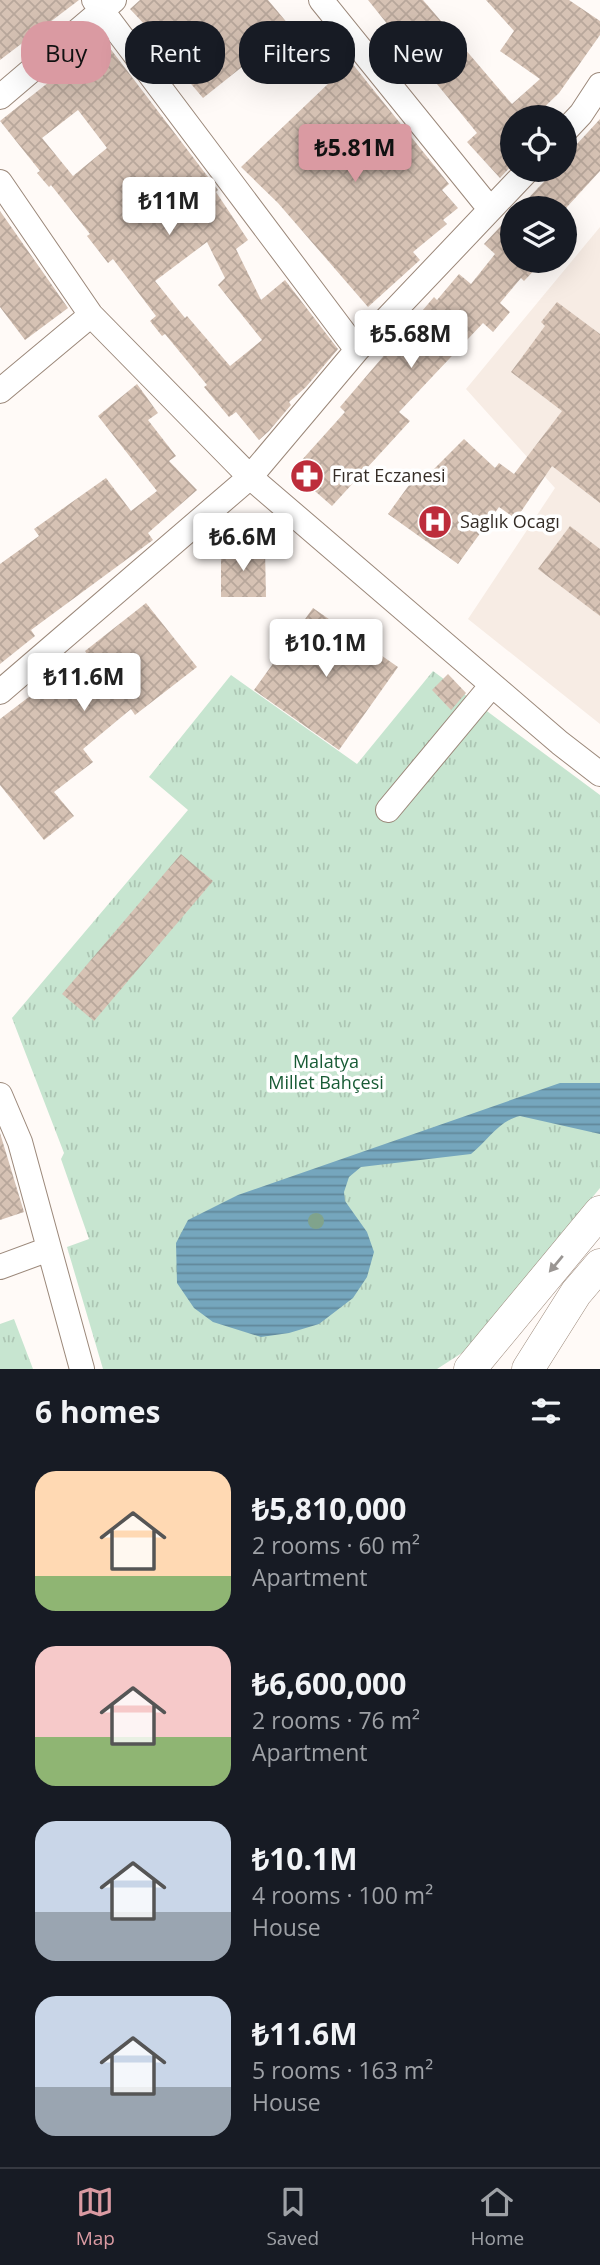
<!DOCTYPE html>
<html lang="en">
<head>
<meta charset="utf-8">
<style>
  body { margin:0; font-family:"Open Sans",sans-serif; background:#242831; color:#f1f3f6; height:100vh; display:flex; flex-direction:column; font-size:26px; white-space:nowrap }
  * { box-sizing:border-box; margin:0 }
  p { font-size:23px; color:#9ea1a6 }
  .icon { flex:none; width:38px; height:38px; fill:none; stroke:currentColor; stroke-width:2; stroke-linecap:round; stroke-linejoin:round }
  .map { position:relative; height:1369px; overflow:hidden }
  .side { display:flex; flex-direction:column; background:#171b24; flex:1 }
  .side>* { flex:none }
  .top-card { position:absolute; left:21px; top:21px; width:558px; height:63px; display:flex; gap:14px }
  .tools { position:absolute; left:500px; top:105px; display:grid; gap:14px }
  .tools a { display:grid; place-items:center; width:77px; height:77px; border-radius:50%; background:#171b24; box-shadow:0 7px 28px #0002; font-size:35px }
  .price { position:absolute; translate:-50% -60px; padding:0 16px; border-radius:7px; background:#fff; color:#222; font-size:23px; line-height:46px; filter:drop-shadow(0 2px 4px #0008) }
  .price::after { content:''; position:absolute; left:50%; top:42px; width:21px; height:16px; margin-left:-10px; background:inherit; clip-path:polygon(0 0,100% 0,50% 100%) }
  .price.active { background:#da9aa2; color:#111 }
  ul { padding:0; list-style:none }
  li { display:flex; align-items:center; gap:21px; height:175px; padding:0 35px }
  li span { display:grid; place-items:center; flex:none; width:196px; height:140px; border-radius:21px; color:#555 }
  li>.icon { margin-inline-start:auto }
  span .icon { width:84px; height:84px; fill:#fffc; stroke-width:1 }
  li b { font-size:30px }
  h2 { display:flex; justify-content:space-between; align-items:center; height:84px; padding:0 35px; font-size:30px }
  .chip { padding:0 24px; border-radius:28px; background:#171b24; box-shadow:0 7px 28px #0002; font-size:24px; line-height:63px }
  .chip.active { background:#da9aa2; color:#111 }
  .tabs { display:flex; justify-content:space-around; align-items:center; height:98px; border-top:2px solid #363941; background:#171b24; font-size:19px; color:#9ea1a6 }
  .tabs a { display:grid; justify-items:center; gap:4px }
  .tabs .active { color:#da9aa2 }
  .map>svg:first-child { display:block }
  .built { fill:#f7ece4 }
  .park { fill:url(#park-tufts) }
  .water { fill:url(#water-rules) }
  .building { fill:url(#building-cross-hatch); fill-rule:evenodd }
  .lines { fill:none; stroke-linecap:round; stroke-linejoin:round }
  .minor-casing { stroke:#9b887a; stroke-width:26 }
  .major-casing { stroke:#9b887a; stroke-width:33 }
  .minor { stroke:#fff; stroke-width:24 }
  .major { stroke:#fff; stroke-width:32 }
  .tree { fill:#80a38c }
  .oneway { fill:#9a9693 }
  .labels { text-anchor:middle; stroke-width:7; stroke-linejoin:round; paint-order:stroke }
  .poi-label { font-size:18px; fill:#352d27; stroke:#fff; text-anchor:start }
  .park-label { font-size:18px; fill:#185b35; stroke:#fff }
</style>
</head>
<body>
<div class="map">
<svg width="600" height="1369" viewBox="0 0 600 1369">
  <defs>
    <pattern id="park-tufts" width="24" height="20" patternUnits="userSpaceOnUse" patternTransform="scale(1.75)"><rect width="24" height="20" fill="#c7e5d0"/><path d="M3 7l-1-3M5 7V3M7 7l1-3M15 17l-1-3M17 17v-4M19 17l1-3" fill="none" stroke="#acc5b3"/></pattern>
    <pattern id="water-rules" width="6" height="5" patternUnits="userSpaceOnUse" patternTransform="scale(1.75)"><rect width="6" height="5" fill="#75a6bd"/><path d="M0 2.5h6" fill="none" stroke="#61889a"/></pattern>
    <pattern id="building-cross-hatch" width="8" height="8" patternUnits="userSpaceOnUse" patternTransform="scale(1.75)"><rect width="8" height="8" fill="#d6c2b4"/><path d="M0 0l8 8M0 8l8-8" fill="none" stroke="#b8a79b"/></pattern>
  </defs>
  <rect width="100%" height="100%" fill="#fffaf7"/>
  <path class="built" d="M600,227V724L468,619L555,488L466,389Z"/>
  <path class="park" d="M433,671L600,795V1188L468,1349L437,1369H103L67,1247L89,1239L61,1159L64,1153L12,1018L188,810L149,777L231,675L357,764Z
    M14,1319L33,1369H0V1324Z"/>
  <path class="water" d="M560,1083H600V1134L520,1116C498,1121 488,1141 471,1154L361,1167L349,1177L344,1192L345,1201L367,1232L374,1252L367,1277L353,1298L319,1324L289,1333L261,1337L213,1322L194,1308L177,1283L176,1243L188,1220L238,1195Z"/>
  <path class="building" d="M0,0H79L0,60Z
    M140,0H268L294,31L304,23L320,43L271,83L252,59L203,98L158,45L161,42L130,9Z
    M368,0H423L512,104L540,79L500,51L514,31L486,0H569L600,21V35L559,93L534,117H513V164L500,178L467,142L477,133L432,78L430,80L395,38L397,36Z
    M103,39L218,190L216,192L248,240L236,249L261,300L285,280L338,349L306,387L289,402L291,405L269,431L259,440L236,412L229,417L204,387L207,385L165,334L162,336L150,321L156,316L113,259L108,263L87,236L90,234L51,185L49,187L37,173L40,171L0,121ZM78,110L107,148L73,176L42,138ZM207,242L225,278L218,285L262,340L230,366L187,316L185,318L155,281Z
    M351,62L449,184L442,190L458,208L443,220L447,224L413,252L420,260L368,307L278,203L241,167Z
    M600,119V171L566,208H519L555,170H565V157Z
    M0,211L68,308L25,340L0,307Z
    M513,213V261H543L524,281L521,278L500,303L510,312L493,332L483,323L399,412L410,421L332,506L292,471L345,412L340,407L434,297L437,300L459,274L471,284L495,254L484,244Z
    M557,302L600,334V503L552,466L516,519L499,507L458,564L388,514L412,481L418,485L464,439L495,468L499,463L514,474L562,411L511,372L545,326L541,322Z
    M137,384L158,413L148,420L176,456L169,461L197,490L148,533L153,540L31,630L35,636L0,664V564L39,536L34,529L106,478L131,511L157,491L98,416Z
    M570,526L600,549V616L538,569Z
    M221,548H265L266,597H221Z
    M146,603L197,667L135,715L131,709L83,749L93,762L54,792L74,816L44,840L0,785V719L38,690L40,693L87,654L85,651Z
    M313,608L398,667L339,750L254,690Z
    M448,674L466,693L451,710L432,690Z
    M181,854L213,881L94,1021L62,994Z
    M0,1133L24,1212L0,1220Z"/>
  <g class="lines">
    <g class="minor-casing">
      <path id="minor" d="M94,0L357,350
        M321,0L490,209
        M0,97L114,0
        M565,131L581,114L600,85
        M0,182L91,315L0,391
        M91,315L250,477L560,743L600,774
        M0,692L250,477L357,350L528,170
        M388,810L492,685
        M0,1095L20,1142L82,1369
        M0,1267L49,1249"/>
    </g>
    <g class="major-casing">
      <path id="major" d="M470,1369L600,1212
        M528,1369L576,1293L600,1265"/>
    </g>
    <use href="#minor" class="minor"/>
    <use href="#major" class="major"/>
  </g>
  <circle class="tree" cx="316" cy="1221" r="8"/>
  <defs><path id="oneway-solid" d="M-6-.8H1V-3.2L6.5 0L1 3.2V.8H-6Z" transform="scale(1.75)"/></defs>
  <use class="oneway" href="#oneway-solid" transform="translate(556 1264) rotate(130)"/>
  <defs>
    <g id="pharmacy-disc" transform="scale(1.75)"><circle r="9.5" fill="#bd2d3b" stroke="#fff"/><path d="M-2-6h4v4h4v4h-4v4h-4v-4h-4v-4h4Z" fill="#fff"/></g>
    <g id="hospital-disc" transform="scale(1.75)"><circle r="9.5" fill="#bd2d3b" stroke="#fff"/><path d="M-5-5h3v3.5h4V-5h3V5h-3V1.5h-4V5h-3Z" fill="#fff"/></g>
  </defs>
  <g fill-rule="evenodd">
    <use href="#pharmacy-disc" x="307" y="476"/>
    <use href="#hospital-disc" x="435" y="522"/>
  </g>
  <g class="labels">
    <g class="poi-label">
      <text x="332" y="482">Fırat Eczanesi</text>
      <text x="460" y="528">Saglık Ocagı</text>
    </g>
    <g class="park-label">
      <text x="326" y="1068">Malatya<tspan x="326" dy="21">Millet Bahçesi</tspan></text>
    </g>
  </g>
</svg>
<div class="tools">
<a><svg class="icon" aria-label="locate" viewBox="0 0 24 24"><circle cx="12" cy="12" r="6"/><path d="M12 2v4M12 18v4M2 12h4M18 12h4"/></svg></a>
<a><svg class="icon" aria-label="layers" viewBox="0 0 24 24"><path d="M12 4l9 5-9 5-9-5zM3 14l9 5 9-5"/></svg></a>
</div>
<b class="price active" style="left:355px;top:184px">₺5.81M</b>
<b class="price" style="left:169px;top:237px">₺11M</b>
<b class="price" style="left:411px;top:370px">₺5.68M</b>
<b class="price" style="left:243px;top:573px">₺6.6M</b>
<b class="price" style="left:326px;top:679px">₺10.1M</b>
<b class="price" style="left:84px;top:713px">₺11.6M</b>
<div class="top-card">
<a class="chip active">Buy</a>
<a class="chip">Rent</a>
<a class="chip">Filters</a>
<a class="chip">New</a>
</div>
</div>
<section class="side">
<h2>6 homes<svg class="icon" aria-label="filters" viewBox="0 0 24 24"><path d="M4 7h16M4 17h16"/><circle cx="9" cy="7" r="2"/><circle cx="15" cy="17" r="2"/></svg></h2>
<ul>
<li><span style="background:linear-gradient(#ffd9b3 75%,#8fb573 0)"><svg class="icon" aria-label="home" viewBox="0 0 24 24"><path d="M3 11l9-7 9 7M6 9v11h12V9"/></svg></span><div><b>₺5,810,000</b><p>2 rooms · 60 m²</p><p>Apartment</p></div></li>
<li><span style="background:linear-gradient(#f6c9c9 65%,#8fb573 0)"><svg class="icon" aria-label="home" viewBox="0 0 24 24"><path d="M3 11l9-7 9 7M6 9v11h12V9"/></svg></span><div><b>₺6,600,000</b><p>2 rooms · 76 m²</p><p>Apartment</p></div></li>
<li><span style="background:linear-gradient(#c9d6e8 65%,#9aa5b1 0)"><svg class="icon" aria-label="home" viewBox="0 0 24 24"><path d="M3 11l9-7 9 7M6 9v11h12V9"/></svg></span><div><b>₺10.1M</b><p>4 rooms · 100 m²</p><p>House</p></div></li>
<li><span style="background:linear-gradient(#c9d6e8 65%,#9aa5b1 0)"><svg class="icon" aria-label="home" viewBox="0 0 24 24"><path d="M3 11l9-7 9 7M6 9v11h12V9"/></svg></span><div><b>₺11.6M</b><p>5 rooms · 163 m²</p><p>House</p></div></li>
</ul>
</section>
<nav class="tabs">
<a class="active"><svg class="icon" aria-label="map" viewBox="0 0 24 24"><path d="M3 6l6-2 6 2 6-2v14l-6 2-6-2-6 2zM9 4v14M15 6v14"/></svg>Map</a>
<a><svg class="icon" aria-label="saved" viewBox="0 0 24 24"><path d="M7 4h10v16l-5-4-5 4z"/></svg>Saved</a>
<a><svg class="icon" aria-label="home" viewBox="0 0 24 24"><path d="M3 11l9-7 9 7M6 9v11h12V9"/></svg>Home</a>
</nav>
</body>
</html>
